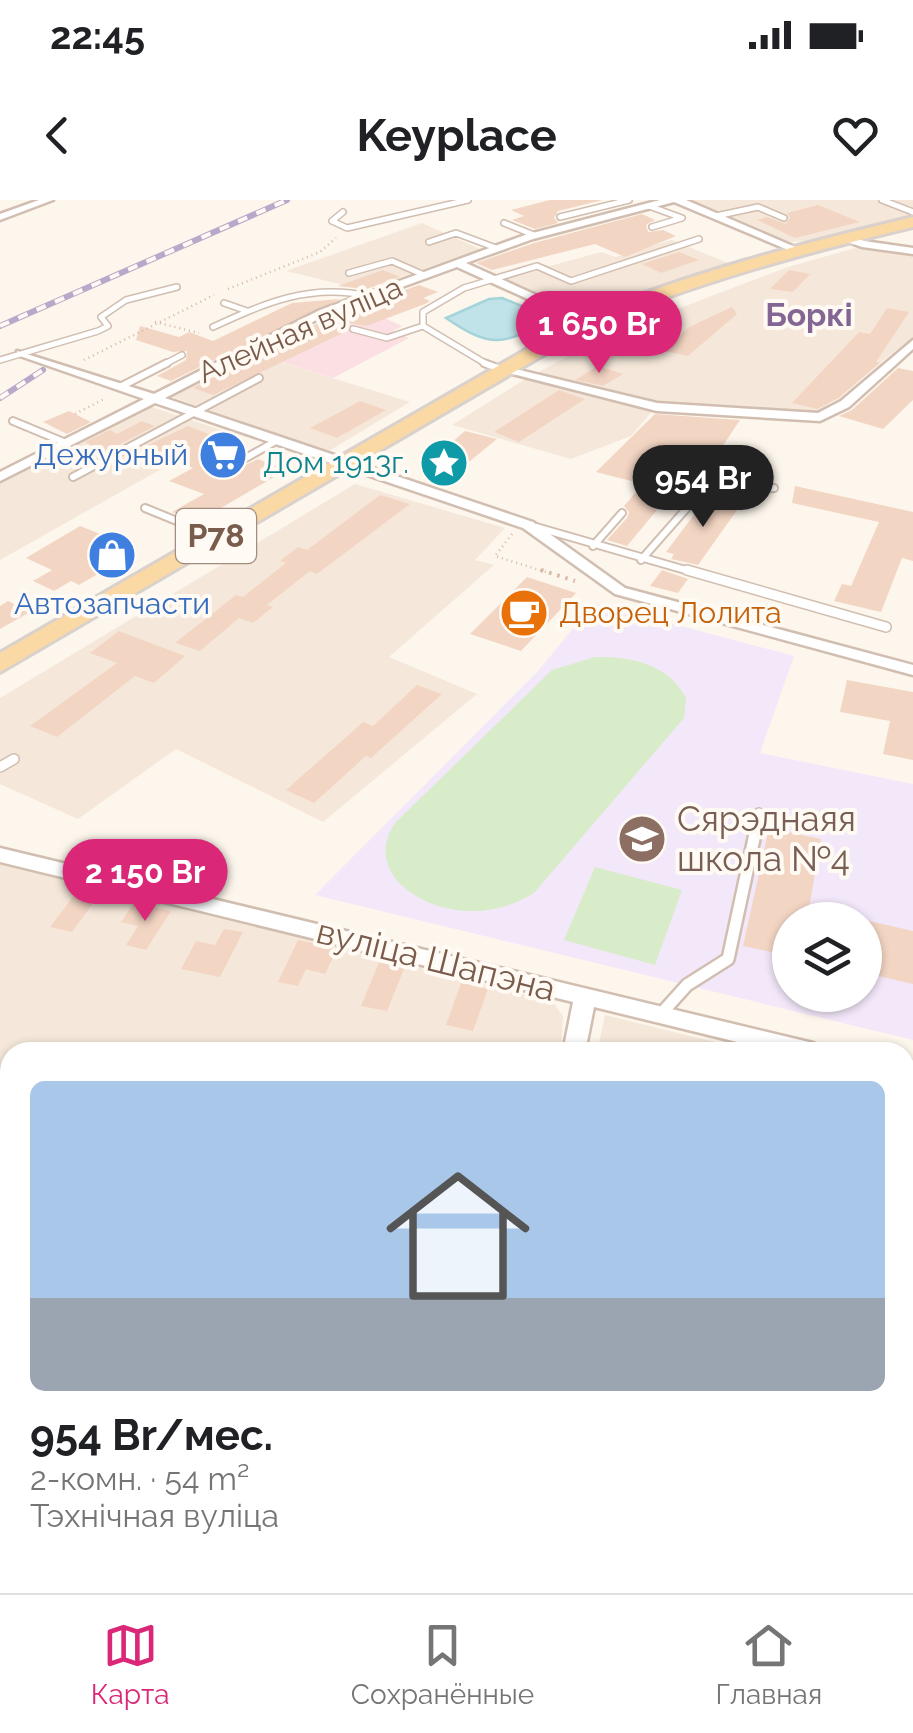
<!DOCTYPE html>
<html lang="ru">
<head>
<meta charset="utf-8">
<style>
  body { margin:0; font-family:Raleway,sans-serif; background:#f6f6f6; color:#202124; height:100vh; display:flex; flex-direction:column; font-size:38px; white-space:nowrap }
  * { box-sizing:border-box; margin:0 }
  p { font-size:32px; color:#757577 }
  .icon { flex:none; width:55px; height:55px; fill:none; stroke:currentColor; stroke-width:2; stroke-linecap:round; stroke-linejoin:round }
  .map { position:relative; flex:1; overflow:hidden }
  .details { position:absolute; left:0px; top:842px; width:915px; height:552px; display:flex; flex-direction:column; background:#fff; border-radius:30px 30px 0 0; box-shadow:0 2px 8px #0004 }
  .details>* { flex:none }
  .fabs { position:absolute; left:772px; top:702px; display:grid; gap:20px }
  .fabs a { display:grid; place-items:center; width:110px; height:110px; border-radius:50%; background:#fff; box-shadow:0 2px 8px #0004; font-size:50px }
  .price { position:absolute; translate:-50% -85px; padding:0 22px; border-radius:35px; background:#db2777; color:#fff; font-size:32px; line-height:65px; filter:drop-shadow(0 2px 5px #0008) }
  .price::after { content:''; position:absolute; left:50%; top:60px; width:30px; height:22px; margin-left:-15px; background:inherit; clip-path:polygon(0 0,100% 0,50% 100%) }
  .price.current { background:#222; color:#fff }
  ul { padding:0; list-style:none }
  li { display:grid; align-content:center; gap:20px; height:530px; padding:0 30px }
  li span { display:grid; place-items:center; height:310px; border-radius:15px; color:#555 }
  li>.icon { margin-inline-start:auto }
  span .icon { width:180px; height:180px; fill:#fffc; stroke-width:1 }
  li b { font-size:42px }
  .status { display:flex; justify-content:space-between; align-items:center; height:70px; padding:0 50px; background:#fff; direction:ltr }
  .status svg { height:28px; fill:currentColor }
  header { display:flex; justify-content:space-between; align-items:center; height:130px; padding:0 30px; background:#fff; font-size:45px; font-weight:700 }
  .tabs { display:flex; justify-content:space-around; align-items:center; height:140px; border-top:2px solid #e0e0e0; background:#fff; font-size:28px; color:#757577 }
  .tabs a { display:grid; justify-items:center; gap:5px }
  .tabs .current { color:#db2777 }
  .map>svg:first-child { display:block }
  .residential { fill:#f5e8da }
  .education { fill:#f3e8fa; fill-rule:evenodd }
  .medical { fill:#fbdfe3 }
  .green { fill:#d8ecc9 }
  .water { fill:#bfe3e8; stroke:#a5d3da; stroke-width:2.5 }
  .building { fill:#f3d5c3 }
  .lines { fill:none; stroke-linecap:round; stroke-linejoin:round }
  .service-far3-casing { stroke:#d1beb0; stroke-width:8 }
  .service-far2-casing { stroke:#d1beb0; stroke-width:10 }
  .service-far1-casing { stroke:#d1beb0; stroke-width:12 }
  .service-casing { stroke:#d1beb0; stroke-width:16 }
  .minor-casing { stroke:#d1beb0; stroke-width:5 }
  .primary-casing { stroke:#dad1cd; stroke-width:6 }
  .path-far2 { stroke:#d9b8a5; stroke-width:2.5; stroke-dasharray:1 4; stroke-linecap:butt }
  .path-far1 { stroke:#d9b8a5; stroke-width:4; stroke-dasharray:2.5 6; stroke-linecap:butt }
  .path { stroke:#d9b8a5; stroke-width:5; stroke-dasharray:4 10; stroke-linecap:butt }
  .service-far3 { stroke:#fff; stroke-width:5 }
  .service-far2 { stroke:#fff; stroke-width:6 }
  .service-far1 { stroke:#fff; stroke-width:9 }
  .service { stroke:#fff; stroke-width:11 }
  .minor { fill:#fff; fill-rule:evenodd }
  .primary { fill:#fbd9a5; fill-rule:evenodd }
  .rail-casing { stroke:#b9a8c9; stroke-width:6 }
  .rail { stroke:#fffaf3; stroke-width:4; stroke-dasharray:10; stroke-linecap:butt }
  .labels { text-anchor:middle; stroke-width:8; stroke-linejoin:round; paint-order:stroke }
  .far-street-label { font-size:30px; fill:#7a5c4d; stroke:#fffaf3 }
  .far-shop-label { font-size:30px; fill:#366cbe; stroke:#fffaf3; text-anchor:end }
  .far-culture-label { font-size:30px; fill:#0d838f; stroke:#fffaf3; text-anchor:end }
  .far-food-label { font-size:30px; fill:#c56008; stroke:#fffaf3; text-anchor:start }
  .far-neighbourhood-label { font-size:32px; font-weight:bold; fill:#846695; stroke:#fffaf3 }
  .shield { fill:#fffaf3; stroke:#a28b7f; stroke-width:2.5 }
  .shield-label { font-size:32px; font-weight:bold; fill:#7a5c4d }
  .education-label { font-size:35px; fill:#785e54; stroke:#fffaf3; text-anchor:start }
  .street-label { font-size:35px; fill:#7a5c4d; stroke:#fffaf3 }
</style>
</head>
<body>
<div class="status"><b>22:45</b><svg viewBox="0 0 49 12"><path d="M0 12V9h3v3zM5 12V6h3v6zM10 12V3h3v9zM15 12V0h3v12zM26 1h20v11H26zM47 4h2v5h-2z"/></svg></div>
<header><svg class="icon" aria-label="back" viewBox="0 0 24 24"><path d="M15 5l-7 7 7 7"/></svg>Keyplace<svg class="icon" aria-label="heart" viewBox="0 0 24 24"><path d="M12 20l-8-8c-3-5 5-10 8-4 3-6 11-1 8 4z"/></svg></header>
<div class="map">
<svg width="913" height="1393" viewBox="0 0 913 1393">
  <rect width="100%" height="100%" fill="#fdf6ec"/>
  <path class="residential" d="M690,0H913V15L810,41L788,42Z
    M422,23L480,49L364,90L286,71Z
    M672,40L728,63L576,113L495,74L536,62L550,66L601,52L616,57Z
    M859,47L913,54V137L817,213L656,205L535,174L578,151L659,116L788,67Z
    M255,154L410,202L329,251L172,197Z
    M527,178L654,209L631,236L571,259L452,225Z
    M149,206L227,232L0,360V282Z
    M355,284L505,328L475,360L494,365L389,457L477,494L323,622L176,549L78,619L0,584V498Z
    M0,662L552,801L563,816L561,852H10V1196L0,1193Z
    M605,815L756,852H597Z
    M905,894L913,897V1393H653L630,1385H905Z
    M0,1254L10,1257V1385H372L378,1393H0Z"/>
  <path class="education" d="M594,403L794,456L760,553L913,584V840L315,695L538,471ZM790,720H865V795H790Z"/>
  <path class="medical" d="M356,105L402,126L393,131L409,138L333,178L256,154Z"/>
  <path class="green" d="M595,457C630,456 669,464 686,498L684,518L534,693C513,706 491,712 467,711C422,710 362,673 395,623L552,470Z
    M595,667L682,690L655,765L564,740Z"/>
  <path class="water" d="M502,98L546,116L548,120C504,145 491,149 446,118L489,99Z"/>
  <path class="building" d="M550,0H603L558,11L554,18L558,23L535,29L512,20L524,16L511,10Z
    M818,5L860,22L795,38L757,20L767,17L786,24L790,18L787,13Z
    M642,14L655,20L646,25L648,32L663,30L676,36L625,57L595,44L492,70L476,63L534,43Z
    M679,52L699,60L661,73L642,64Z
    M383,70L400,77L366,89L338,86Z
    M789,70L810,74L793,92L770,89Z
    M419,85L438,92L423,98L430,101L425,104L366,126L350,123L347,131L213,195L193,188L330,117Z
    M340,99L171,181L157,176L186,160L187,151L173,152L136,140L140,126L179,137L189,132L213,141L292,103Z
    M732,107L737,114L688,156L664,151L689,127Z
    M887,108L909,112L876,162L880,163L839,198L817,209L792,203L859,132L870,134Z
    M598,166L623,174L603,186L575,180Z
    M898,168L913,171V200L883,229L839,216L852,210Z
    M559,190L585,199L519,242L494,232Z
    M360,201L386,210L337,238L310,228Z
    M69,211L91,222L67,234L43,222Z
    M655,214L740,220L722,247L711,245L627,346L607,340L627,318L629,312L624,306L643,284L596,272Z
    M142,221L155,226L105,252L85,242L110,230L117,234Z
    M188,226L211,235L205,238L242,252L216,268L218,278L258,259L286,270L197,322L172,312L204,294L169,281L193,268L144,247Z
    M465,231L497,239L454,274L424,266Z
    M795,286L913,312V361L902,358L881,412L834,401L842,384L851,386L879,322L792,303Z
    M380,295L410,304L317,374L310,371L267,405L273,407L253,423L239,418L200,451L175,443L236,395L243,397L286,363L280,361L298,347L307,350Z
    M722,298L742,303L698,365L671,359L674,354L666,352L705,300Z
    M80,326L105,336L98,341L130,355L79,385L71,381L54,391L33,381L52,370L26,358Z
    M662,370L688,379L678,393L650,386Z
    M527,377L576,393L521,451L470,434Z
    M8,401L30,412L0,429V406Z
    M119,431L185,456L154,483L135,476L57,537L30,526L117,463L90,453Z
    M847,480L913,492V560L883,554L890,521L840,512Z
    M417,485L442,494L371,558L366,556L314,603L286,590L363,522L373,526Z
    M769,628L821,639L807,720H790V756L743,746Z
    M80,688L102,691L72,732L50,727Z
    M134,703L171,711L146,750L126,745L138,726L121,722Z
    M865,720L913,731V784L865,773Z
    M224,729L243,732L220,777L181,769L196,741L215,745Z
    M298,740L337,749L325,774L306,769L298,786L278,782Z
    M379,762L405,767L387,811L361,806Z
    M461,783L488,789L473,831L446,825Z"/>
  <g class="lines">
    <g class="service-far3-casing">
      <path id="service-far3" d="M882,0L913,12
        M649,6L682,18L652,27
        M343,12L332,21L347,28L468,0
        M716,16L758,7L784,18
        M560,17L629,0
        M504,23L534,35
        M429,42L456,33L496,48
        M349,73L392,61L424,75
        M224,103L247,111
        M213,127C265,103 310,83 368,96
        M353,129L387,138L423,126
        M0,160L98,131L108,126L101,117L126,100L177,87
        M163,165L182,155
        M488,165L423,126V112L464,88L537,66L571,81L699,39"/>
    </g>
    <g class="service-far2-casing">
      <path id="service-far2" d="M484,163L503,170
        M120,187L167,163
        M13,221L66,243
        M221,272L276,241
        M73,277L259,178
        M145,308L216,337
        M536,327L696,373
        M593,346L622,313
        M641,360L700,293L774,288"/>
    </g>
    <g class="service-far1-casing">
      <path id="service-far1" d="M687,370L886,427
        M0,567L14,559
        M754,636L759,613"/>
    </g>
    <g class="service-casing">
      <path id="service" d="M660,815L687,785L728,759L755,634"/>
    </g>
    <g class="minor-casing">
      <path id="minor" d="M39,0H53L0,20V14Z
        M660,0H686L802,50L793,52L674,2L533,39L466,63L591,120V124H583L457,67L328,114L165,198L533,322L625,388L913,465V475L615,394L523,328L155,203L0,281V272L144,199L17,155V151L154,194L320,110L525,35Z
        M846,35L864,41L913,48V54L862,47L842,40Z
        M913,140V149L849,207L820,221L657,211L497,170L503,166L657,203L818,213L841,201Z
        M0,648L813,843L821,846L824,852H778L594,807L585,852H563L573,802L0,662Z
        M905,866L913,868V886L905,884Z
        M0,1215L10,1219V1247L0,1243Z
        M428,1385H500L503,1393H425Z"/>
    </g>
    <g class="primary-casing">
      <path id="primary" d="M913,17V27C804,53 697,82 593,126L0,472V453L581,118C688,73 800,44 913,17Z"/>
    </g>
    <path class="path-far2" d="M228,89L320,52L336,38
      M155,122L199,133
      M84,160L214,95
      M75,214L106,198
      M512,334L495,356L549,373"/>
    <path class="path-far1" d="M541,370L575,381"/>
    <path class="path" d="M662,1393L664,1385"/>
    <use href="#service-far3" class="service-far3"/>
    <use href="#service-far2" class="service-far2"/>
    <use href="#service-far1" class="service-far1"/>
    <use href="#service" class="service"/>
    <use href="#minor" class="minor"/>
    <use href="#primary" class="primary"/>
    <g class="rail-casing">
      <path id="rail" d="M0,126L287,0
        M0,198L43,170"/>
    </g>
    <use href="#rail" class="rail"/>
  </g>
  <defs>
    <g id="supermarket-disc" transform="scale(2.5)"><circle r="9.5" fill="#3f7fe0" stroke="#fffaf3"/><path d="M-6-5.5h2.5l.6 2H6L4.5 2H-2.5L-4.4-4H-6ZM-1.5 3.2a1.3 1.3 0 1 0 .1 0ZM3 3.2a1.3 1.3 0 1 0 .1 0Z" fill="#fff"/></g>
    <g id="sight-disc" transform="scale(2.5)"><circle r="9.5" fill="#0f9aa8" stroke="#fffaf3"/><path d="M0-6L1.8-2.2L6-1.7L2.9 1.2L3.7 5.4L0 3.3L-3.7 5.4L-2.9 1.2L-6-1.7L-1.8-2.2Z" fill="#fff"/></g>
    <g id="shop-disc" transform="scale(2.5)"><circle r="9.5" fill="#3f7fe0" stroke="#fffaf3"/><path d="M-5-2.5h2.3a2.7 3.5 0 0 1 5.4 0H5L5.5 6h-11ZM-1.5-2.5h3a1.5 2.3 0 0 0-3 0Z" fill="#fff"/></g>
    <g id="cafe-disc" transform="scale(2.5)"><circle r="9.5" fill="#e8710a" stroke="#fffaf3"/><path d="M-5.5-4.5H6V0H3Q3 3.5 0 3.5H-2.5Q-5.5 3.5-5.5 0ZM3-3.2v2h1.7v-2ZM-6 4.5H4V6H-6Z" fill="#fff"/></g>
    <g id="school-disc" transform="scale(2.5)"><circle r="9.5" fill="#8d6e63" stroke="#fffaf3"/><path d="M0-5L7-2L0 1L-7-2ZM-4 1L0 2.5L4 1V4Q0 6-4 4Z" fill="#fff"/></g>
  </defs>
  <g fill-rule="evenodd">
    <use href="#supermarket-disc" x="223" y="255"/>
    <use href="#sight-disc" x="444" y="263"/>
    <use href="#shop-disc" x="112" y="355"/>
    <use href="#cafe-disc" x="524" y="413"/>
    <use href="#school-disc" x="642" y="639"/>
  </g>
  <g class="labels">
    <g class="far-street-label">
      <text transform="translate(300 130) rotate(-24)" y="10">Алейная вуліца</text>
    </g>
    <g class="far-shop-label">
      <text x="188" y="265">Дежурный</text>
      <text x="112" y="414" text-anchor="middle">Автозапчасти</text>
    </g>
    <g class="far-culture-label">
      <text x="409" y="273">Дом 1913г.</text>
    </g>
    <g class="far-food-label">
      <text x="559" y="423">Дворец Лолита</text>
    </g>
    <g class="far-neighbourhood-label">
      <text x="809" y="126">Боркі</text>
    </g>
    <rect class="shield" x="176" y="309" width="80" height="54" rx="8"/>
    <g class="shield-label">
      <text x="216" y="347">Р78</text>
    </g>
    <g class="education-label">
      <text x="677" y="631">Сярэднаяя<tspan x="677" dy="40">школа №4</tspan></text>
    </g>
    <g class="street-label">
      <text transform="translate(436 760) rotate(14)" y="12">вуліца Шапэна</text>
    </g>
  </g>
</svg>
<div class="fabs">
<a><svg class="icon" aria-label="layers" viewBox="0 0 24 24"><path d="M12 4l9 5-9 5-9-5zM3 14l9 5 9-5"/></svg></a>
</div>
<b class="price" style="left:599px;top:176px">1 650 Br</b>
<b class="price current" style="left:703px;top:330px">954 Br</b>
<b class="price" style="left:145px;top:724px">2 150 Br</b>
<section class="details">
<ul>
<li><span style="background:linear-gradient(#a9c7e8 70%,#9aa5b1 0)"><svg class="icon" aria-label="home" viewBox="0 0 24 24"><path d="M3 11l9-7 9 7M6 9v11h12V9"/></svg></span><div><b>954 Br/мес.</b><p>2-комн. · 54 m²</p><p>Тэхнічная вуліца</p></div></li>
</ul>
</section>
</div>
<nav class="tabs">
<a class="current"><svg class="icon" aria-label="map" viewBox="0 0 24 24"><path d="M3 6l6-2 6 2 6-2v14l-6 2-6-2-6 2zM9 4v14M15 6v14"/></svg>Карта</a>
<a><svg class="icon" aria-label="saved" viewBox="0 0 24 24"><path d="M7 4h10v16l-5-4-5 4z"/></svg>Сохранённые</a>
<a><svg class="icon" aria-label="home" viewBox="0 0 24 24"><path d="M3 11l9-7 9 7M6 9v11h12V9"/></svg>Главная</a>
</nav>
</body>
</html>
